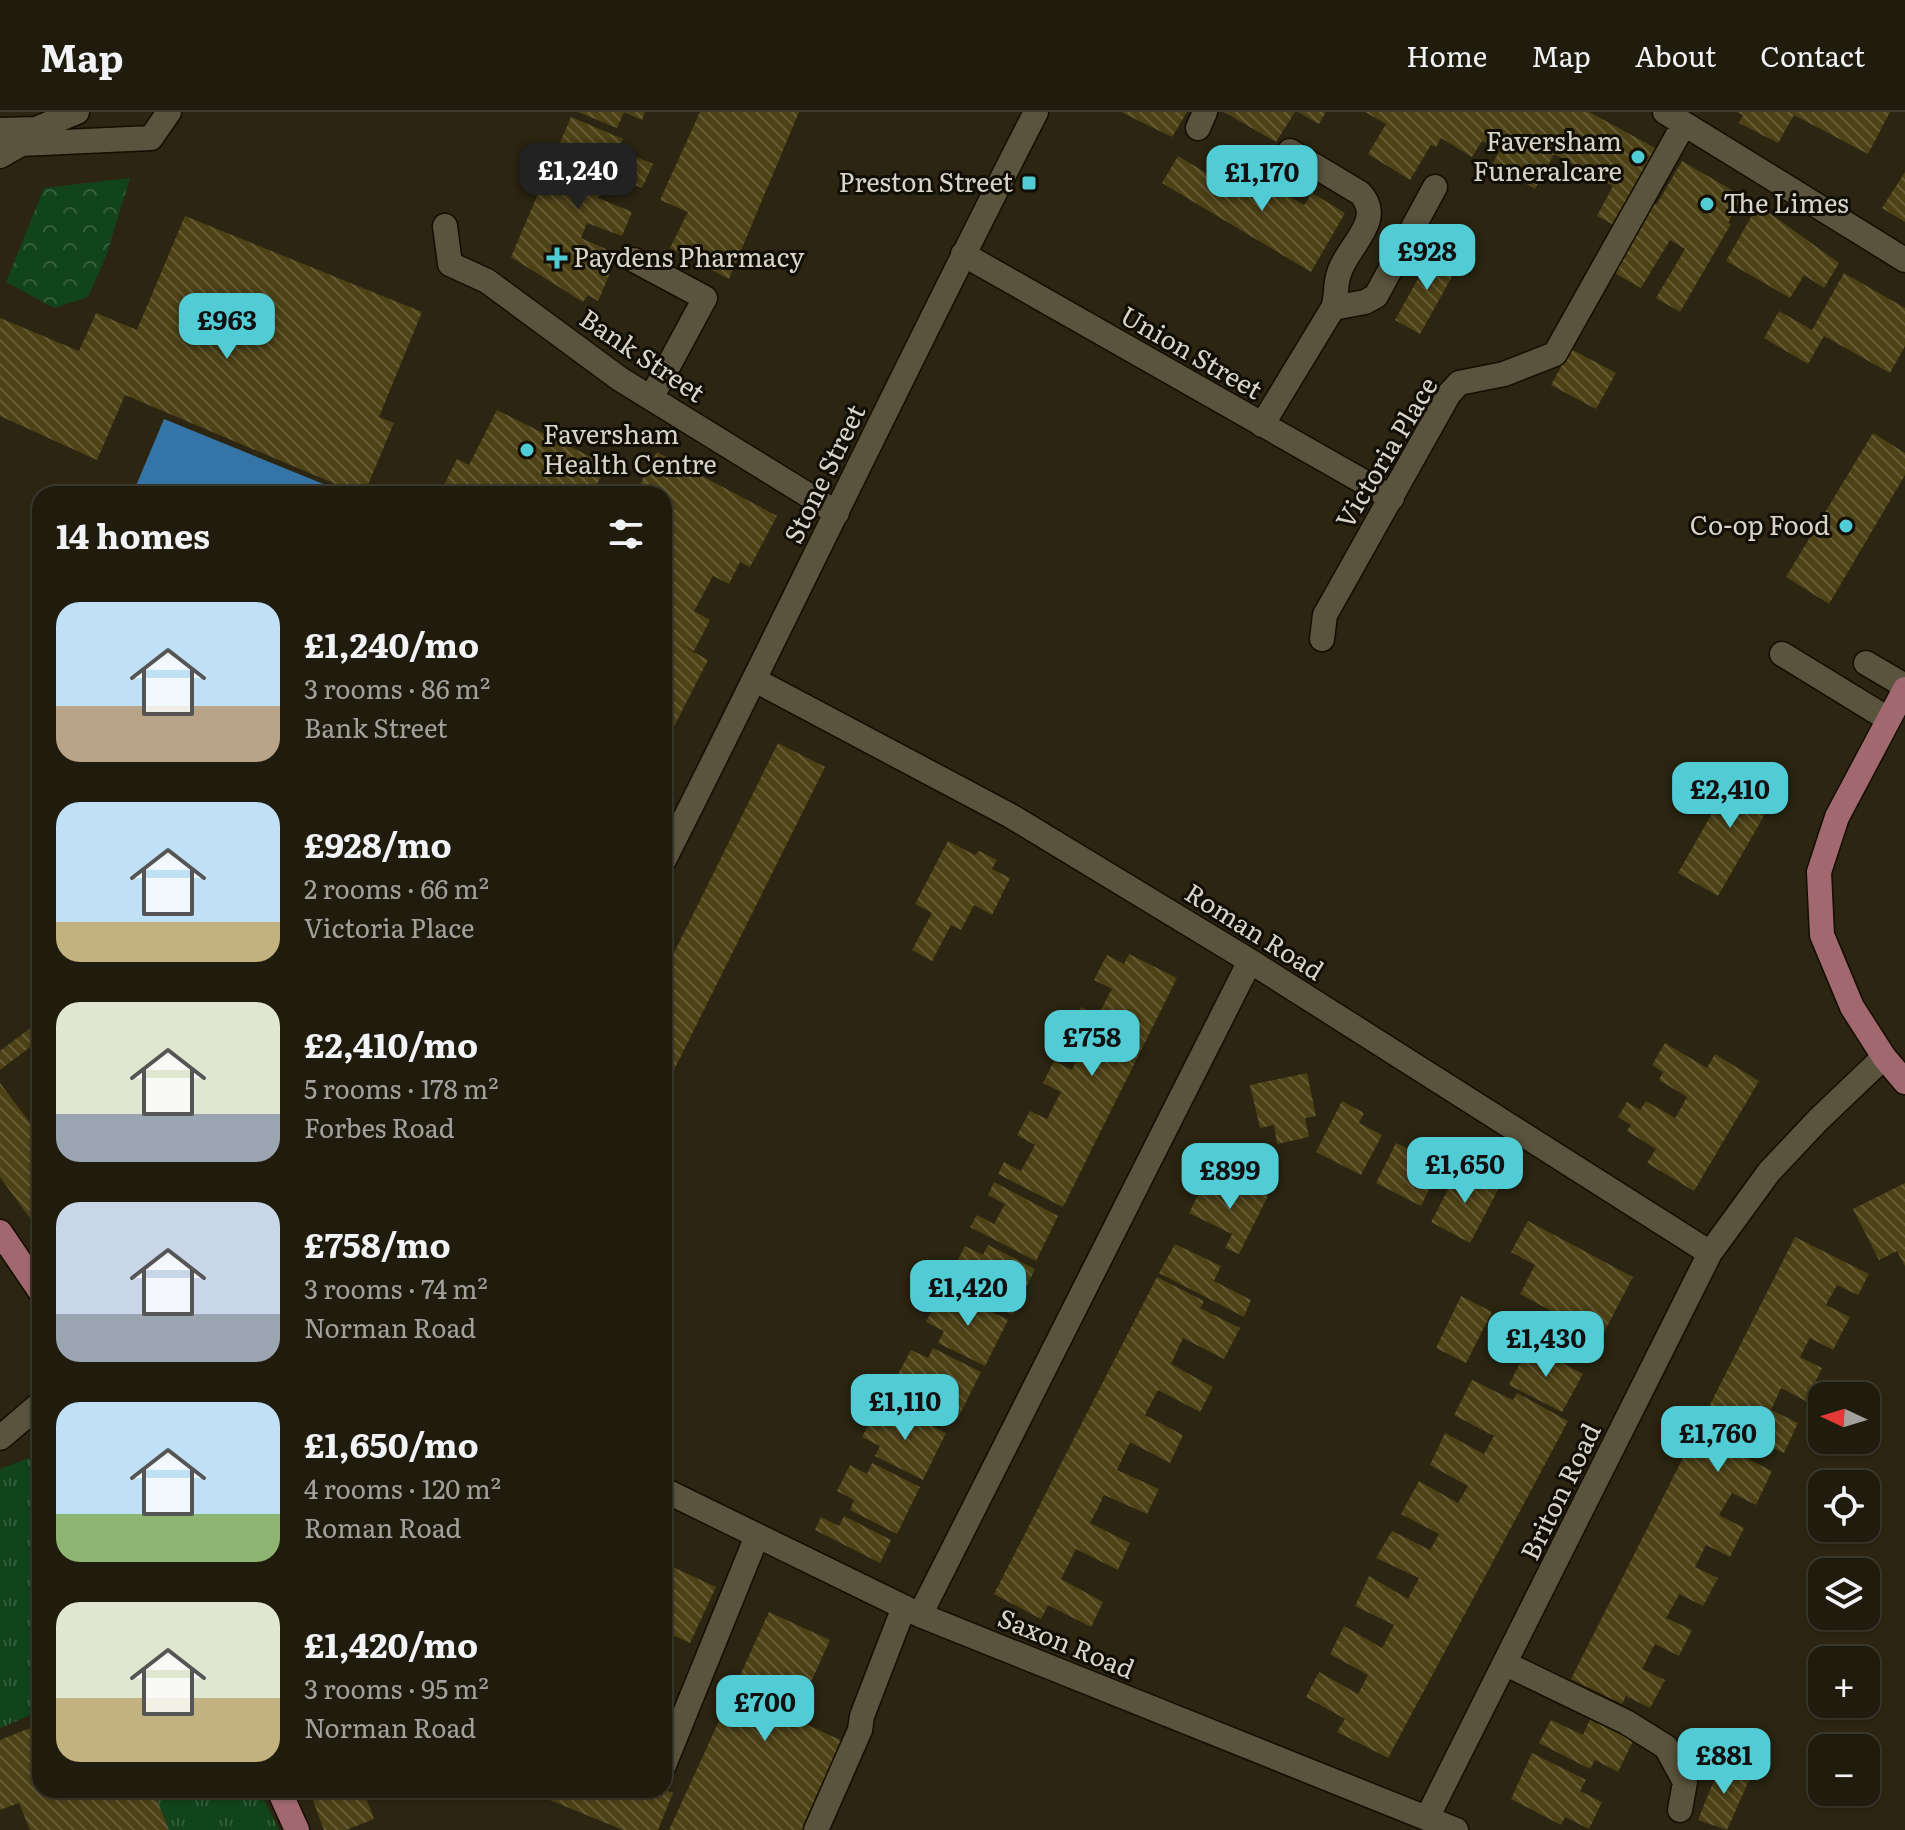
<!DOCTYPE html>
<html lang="en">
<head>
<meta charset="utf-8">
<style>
  body { margin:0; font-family:Literata,serif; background:#282516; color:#f1f3f6; height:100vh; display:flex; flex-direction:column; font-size:30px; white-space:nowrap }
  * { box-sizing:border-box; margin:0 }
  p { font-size:26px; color:#a2a19d }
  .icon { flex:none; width:44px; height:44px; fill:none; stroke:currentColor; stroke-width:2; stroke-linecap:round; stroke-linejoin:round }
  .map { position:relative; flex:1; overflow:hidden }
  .side { position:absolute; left:32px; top:374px; width:640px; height:1312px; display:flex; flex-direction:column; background:#201c0d; border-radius:24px; box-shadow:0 2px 6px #0004,0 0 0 2px #3d3a2e }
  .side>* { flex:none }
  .needle { width:52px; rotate:274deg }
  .fabs { position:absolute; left:1808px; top:1270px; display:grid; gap:16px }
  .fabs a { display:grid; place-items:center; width:72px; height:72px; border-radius:16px; background:#201c0d; box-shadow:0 2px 6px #0004,0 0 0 2px #3d3a2e; font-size:40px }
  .price { position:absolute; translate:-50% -68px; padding:0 18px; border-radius:16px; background:#51ccd4; color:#111; font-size:26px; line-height:52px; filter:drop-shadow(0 2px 4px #0008) }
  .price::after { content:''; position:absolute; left:50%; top:48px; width:24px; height:18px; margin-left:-12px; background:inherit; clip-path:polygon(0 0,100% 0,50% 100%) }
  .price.current { background:#222; color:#fff }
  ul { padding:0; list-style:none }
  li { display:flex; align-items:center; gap:24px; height:200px; padding:0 24px }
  li span { display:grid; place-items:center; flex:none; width:224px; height:160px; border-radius:24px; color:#555 }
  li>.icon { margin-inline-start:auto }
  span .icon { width:96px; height:96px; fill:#fffc; stroke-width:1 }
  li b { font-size:34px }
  h2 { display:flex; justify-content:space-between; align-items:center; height:96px; padding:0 24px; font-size:34px }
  header { display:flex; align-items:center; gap:48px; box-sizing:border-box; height:112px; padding:0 40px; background:#201c0d; border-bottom:2px solid #3d3a2e }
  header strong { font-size:38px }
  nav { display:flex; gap:44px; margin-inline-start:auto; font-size:28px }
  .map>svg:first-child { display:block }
  .grass { fill:url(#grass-tufts) }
  .park { fill:url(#park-crowns) }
  .water { fill:#3574a7 }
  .building { fill:url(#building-back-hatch) }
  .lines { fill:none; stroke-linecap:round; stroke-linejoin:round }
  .minor-casing { stroke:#140e00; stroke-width:27 }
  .major-casing { stroke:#140e00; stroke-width:27 }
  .minor { stroke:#5a533d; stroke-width:24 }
  .major { stroke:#a1696f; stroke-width:24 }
  .poi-dot { fill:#51ccd4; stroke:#110e06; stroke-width:3 }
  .labels { text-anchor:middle; stroke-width:6; stroke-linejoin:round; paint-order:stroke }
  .poi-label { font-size:26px; fill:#d8d4c8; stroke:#110e06; text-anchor:end }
  .street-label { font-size:26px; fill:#d8d4c8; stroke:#110e06 }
</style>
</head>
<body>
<header>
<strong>Map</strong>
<nav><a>Home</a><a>Map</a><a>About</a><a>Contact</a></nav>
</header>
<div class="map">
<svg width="1905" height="1718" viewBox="0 0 1905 1718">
  <defs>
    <pattern id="grass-tufts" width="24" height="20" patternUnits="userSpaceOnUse" patternTransform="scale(2)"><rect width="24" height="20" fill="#12441b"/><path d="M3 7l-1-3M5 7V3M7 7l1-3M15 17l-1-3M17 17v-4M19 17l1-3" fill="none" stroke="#345e3b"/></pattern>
    <pattern id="park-crowns" width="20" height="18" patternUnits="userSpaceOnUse" patternTransform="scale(2)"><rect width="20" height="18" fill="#12441b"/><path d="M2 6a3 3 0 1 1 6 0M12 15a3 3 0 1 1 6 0" fill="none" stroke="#345e3b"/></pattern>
    <pattern id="building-back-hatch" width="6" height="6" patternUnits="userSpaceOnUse" patternTransform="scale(2)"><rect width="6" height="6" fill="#4d4116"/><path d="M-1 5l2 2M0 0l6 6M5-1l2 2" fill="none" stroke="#665c36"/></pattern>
  </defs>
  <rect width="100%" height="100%" fill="#2b2511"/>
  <path class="grass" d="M31,1345L40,1349V1599L0,1616V1357Z
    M153,1678H259L279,1718H169Z"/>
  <path class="park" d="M130,66L106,144L88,185L54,196L6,170L44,76Z"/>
  <path class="water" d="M164,307L343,380L151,382L135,376Z"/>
  <path class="building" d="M578,0H645L642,8L624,0L617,16Z
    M700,0H799L729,167L670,136L688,100L660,88Z
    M1121,0H1187L1172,25Z
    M1224,0H1295L1276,30Z
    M1298,0H1326L1319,12Z
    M1365,0H1589L1657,37L1614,113L1597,104L1613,74L1554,42L1535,77L1492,53L1500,38L1482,29L1472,45L1441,26L1436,35L1431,33L1410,68L1368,42L1386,12Z
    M1737,0H1890L1868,42L1794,3L1778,31L1739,11L1743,3Z
    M571,5L623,27L618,37L653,52L642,76L608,62L602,75L598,86L632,100L622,124L587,111L581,126L606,137L603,147L614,152L598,189L588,183L583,190L511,145Z
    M1178,44L1244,84L1256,64L1304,93L1312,81L1345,101L1311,160L1162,71Z
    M1682,49L1742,84L1728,111L1731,112L1680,200L1656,186L1685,137L1670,128L1641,176L1611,159L1650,89L1657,92Z
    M1231,50L1248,60L1241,72L1224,62Z
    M1905,60V110L1882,96Z
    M1758,93L1839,151L1824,176L1804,163L1790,186L1726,149Z
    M185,104L422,200L379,305L394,311L364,382H359L125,283L97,348L0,304V206L79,239L96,201L137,218Z
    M1434,138L1459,152L1420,222L1395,208Z
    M1844,161L1905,196V234L1890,261L1824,224L1808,252L1764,226L1779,199L1812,218Z
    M1571,237L1616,261L1596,297L1551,273Z
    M497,298L607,353L592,382H447L441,379L457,347L469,353Z
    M1873,321L1905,341V363L1829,492L1786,465Z
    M657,340L777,404L750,455L740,450L729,472L713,464L694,499L710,508L694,539L676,530L708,548L664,634L665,390L664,382H650L638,376Z
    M778,631L825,655L664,978V861Z
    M1741,651L1781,674L1718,784L1678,761Z
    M948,729L975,743L979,739L997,748L992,757L1010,766L992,803L974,793L961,818L951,813L932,849L912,838L932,801L915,792Z
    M1129,842L1177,866L1063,1095L998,1062L1004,1050L1021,1059L1035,1033L1017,1023L1030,999L1047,1007L1061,980L1043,971L1054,949L1072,958L1087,928L1069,919L1081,895L1098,904L1107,886L1112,877L1094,868L1107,843L1124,852Z
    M29,917L38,929L0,958V939Z
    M1665,931L1707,956L1715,942L1759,969L1694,1079L1647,1051L1656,1037L1627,1019L1631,1013L1618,1005L1627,990L1640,998L1646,989L1675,1006L1681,996L1687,985L1659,968L1663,960L1652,953Z
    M1307,961L1316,1004L1305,1006L1309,1025L1277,1032L1274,1013L1260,1016L1250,973Z
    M0,971L40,1024V1120L0,1065Z
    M1342,989L1364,1001L1359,1011L1382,1023L1361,1063L1316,1040Z
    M1396,1031L1419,1042L1424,1032L1446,1043L1421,1094L1376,1071Z
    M1460,1055L1499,1076L1470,1131L1431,1110Z
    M1206,1067L1240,1084L1245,1072L1268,1084L1239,1142L1225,1136L1232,1122L1189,1101Z
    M994,1070L1058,1104L1036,1149L970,1115L977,1103L994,1112L1005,1092L988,1083Z
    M1905,1071V1154L1897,1139L1879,1148L1853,1097Z
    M1528,1109L1633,1165L1601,1226L1520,1182L1535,1153L1511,1140Z
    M1795,1125L1869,1162L1858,1183L1837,1173L1826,1193L1850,1205L1833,1238L1810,1226L1800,1245L1822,1256L1806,1289L1781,1276L1771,1298L1798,1311L1784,1341L1760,1330L1748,1347L1772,1359L1756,1393L1732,1381L1719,1403L1744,1416L1730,1445L1706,1433L1695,1455L1718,1466L1703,1494L1679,1482L1674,1492L1666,1506L1692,1518L1679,1544L1655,1532L1642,1557L1665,1568L1650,1596L1626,1584L1622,1592L1571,1567Z
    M1175,1132L1221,1154L1214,1169L1251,1188L1244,1205L1159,1161Z
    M988,1133L1035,1157L1013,1203L965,1179L971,1168L953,1158L965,1134L983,1143Z
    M1157,1165L1204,1189L1200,1196L1240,1216L1224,1247L1183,1226L1171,1252L1213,1275L1200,1300L1158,1278L1145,1303L1183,1323L1170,1351L1130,1330L1117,1358L1159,1377L1147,1402L1104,1383L1098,1396L1090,1411L1130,1431L1118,1458L1076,1437L1061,1467L1103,1490L1091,1515L1048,1493L1041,1507L994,1482Z
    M961,1184L1008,1208L985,1254L938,1231L944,1219L926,1210L938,1186L956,1194Z
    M1461,1184L1492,1200L1466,1251L1436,1236Z
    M1529,1233L1583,1262L1562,1300L1509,1273Z
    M933,1236L981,1260L958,1306L911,1282L916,1271L898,1262L911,1238L928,1246Z
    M1472,1268L1513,1288L1517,1281L1568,1309L1388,1646L1337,1620L1345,1607L1306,1585L1319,1560L1358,1582L1368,1563L1330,1542L1344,1514L1382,1536L1394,1513L1355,1494L1369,1464L1408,1487L1419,1466L1376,1446L1392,1419L1430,1438L1439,1422L1401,1402L1419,1369L1458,1391L1468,1374L1430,1353L1445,1321L1484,1342L1494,1324L1454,1303Z
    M898,1297L946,1321L923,1368L875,1344L880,1334L862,1325L876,1299L893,1308Z
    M872,1351L920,1375L897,1422L850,1398L854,1388L837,1379L850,1353L867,1362Z
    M844,1404L891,1428L880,1451L815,1418L821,1405L839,1414Z
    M664,1451L716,1475L690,1531L664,1519Z
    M769,1500L830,1528L794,1607L847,1631L807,1718H669Z
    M1591,1605L1634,1627L1618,1660L1595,1648L1590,1657L1539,1631L1551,1608L1583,1623Z
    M40,1612V1678H153L169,1718H30L19,1691L0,1698V1628Z
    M1532,1641L1586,1668L1580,1679L1602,1690L1589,1717L1565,1705L1561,1713L1511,1687Z
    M1722,1649L1751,1664L1727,1718L1698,1708Z
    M309,1678H363L374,1707L346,1718H324Z
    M536,1678H665L673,1681L658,1718H623L535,1682Z"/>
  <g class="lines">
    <g class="minor-casing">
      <path id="minor" d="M1665,0L1905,148
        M1198,16L1205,0
        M0,18L36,17L77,0
        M1290,39L1360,81C1387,109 1344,136 1338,165C1335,175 1337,185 1333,196
        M0,44L21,32L151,26L169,0
        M445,114L450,152L487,169L620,267L837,401
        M963,142L1392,386
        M634,148L705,186L651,286
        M1262,313L1333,196L1365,190L1376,184L1435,75
        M1322,527L1325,503L1449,282L1459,271L1504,262L1555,242L1684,12
        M1782,542L1888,607
        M1866,551L1905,574
        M755,568L1011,704L1250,849L1710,1141
        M664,748C790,499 909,247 1036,0
        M0,1326L40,1292
        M664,1378L920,1503L1456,1718
        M920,1503L1250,849
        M1506,1552L1626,1610L1666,1635L1685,1670L1680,1698
        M664,1653L757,1424
        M1427,1706L1710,1141L1769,1060L1818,1008L1884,945
        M816,1718L860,1618L862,1604L904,1495"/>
    </g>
    <g class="major-casing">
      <path id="major" d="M1905,577L1837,705L1819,760L1822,823L1852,895L1884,945L1905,970
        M0,1120L40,1179
        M279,1678L297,1718"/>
    </g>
    <use href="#minor" class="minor"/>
    <use href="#major" class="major"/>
  </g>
  <g class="poi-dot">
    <circle cx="1638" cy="45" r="8"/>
    <rect x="1021" y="63" width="16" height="16" rx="4"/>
    <circle cx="1707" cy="92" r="8"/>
    <path d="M553 134h8v8h8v8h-8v8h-8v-8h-8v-8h8z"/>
    <circle cx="527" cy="338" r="8"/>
    <circle cx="1846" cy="414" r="8"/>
  </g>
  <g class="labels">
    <g class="poi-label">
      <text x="1622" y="39">Faversham<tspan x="1622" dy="30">Funeralcare</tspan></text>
      <text x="1013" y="80">Preston Street</text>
      <text x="1723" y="101" text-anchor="start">The Limes</text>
      <text x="573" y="155" text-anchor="start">Paydens Pharmacy</text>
      <text x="543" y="332" text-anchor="start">Faversham<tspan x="543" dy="30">Health Centre</tspan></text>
      <text x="1830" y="423">Co-op Food</text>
    </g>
    <g class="street-label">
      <text transform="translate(1191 241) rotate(30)" y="9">Union Street</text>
      <text transform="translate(642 244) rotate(34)" y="9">Bank Street</text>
      <text transform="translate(1387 341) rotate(-59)" y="9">Victoria Place</text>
      <text transform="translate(825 362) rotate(-64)" y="9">Stone Street</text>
      <text transform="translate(1254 820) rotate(32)" y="9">Roman Road</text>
      <text transform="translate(1561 1380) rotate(-64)" y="9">Briton Road</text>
      <text transform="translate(1066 1532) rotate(22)" y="9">Saxon Road</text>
    </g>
  </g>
</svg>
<div class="fabs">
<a><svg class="needle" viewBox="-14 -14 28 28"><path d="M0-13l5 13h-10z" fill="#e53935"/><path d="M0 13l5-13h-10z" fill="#a2a19d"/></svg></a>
<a><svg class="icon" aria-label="locate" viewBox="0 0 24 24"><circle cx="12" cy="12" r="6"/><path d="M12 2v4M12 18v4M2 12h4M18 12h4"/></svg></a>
<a><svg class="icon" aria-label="layers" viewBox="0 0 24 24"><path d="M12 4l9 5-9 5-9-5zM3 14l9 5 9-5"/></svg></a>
<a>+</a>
<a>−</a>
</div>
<b class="price current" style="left:578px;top:99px">£1,240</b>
<b class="price" style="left:1262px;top:101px">£1,170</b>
<b class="price" style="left:1427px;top:180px">£928</b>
<b class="price" style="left:227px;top:249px">£963</b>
<b class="price" style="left:1730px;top:718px">£2,410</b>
<b class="price" style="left:1092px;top:966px">£758</b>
<b class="price" style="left:1465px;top:1093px">£1,650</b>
<b class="price" style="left:1230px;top:1099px">£899</b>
<b class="price" style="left:968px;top:1216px">£1,420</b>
<b class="price" style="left:1546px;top:1267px">£1,430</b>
<b class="price" style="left:905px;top:1330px">£1,110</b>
<b class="price" style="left:1718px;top:1362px">£1,760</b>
<b class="price" style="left:765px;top:1631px">£700</b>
<b class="price" style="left:1724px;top:1684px">£881</b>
<section class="side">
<h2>14 homes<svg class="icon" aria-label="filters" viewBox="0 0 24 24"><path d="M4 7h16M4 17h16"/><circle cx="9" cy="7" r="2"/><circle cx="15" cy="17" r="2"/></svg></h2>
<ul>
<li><span style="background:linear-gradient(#bfe0f5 65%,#b9a48a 0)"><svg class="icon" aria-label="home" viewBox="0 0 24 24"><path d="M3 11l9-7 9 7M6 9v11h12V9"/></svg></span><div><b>£1,240/mo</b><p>3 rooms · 86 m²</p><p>Bank Street</p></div></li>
<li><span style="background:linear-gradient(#bfe0f5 75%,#c2b280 0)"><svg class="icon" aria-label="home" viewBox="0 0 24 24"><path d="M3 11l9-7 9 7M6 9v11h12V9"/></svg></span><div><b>£928/mo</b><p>2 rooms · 66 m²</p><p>Victoria Place</p></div></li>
<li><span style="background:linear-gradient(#dfe7d0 70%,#9aa5b1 0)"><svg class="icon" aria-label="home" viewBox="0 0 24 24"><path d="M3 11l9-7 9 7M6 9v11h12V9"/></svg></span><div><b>£2,410/mo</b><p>5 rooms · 178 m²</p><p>Forbes Road</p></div></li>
<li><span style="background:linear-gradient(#c9d6e8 70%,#9aa5b1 0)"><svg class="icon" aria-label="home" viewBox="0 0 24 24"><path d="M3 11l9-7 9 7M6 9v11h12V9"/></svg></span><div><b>£758/mo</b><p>3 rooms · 74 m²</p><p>Norman Road</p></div></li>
<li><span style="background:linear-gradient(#bfe0f5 70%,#8fb573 0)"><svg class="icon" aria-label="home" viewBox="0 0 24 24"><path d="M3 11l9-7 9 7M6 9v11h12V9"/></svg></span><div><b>£1,650/mo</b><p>4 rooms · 120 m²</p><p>Roman Road</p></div></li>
<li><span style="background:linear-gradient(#dfe7d0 60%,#c2b280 0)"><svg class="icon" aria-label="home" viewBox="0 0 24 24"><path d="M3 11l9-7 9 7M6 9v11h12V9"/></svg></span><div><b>£1,420/mo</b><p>3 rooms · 95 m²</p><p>Norman Road</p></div></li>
</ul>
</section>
</div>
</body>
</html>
